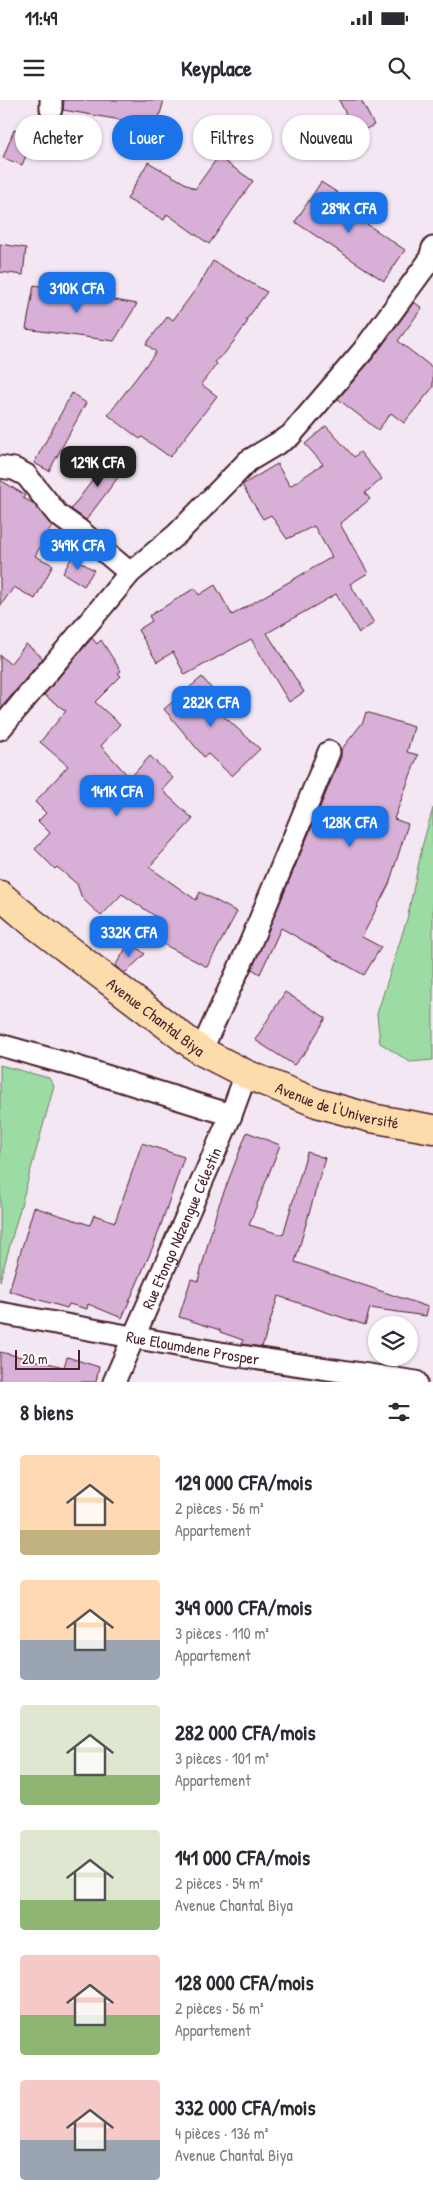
<!DOCTYPE html>
<html lang="fr">
<head>
<meta charset="utf-8">
<style>
  body { margin:0; font-family:"Patrick Hand",sans-serif; background:#f7f7f7; color:#2b2b33; height:100vh; display:flex; flex-direction:column; font-size:19px; white-space:nowrap }
  * { box-sizing:border-box; margin:0 }
  p { font-size:16px; color:#7c7c81 }
  .icon { flex:none; width:28px; height:28px; fill:none; stroke:currentColor; stroke-width:2; stroke-linecap:round; stroke-linejoin:round }
  .map { position:relative; height:1282px; overflow:hidden }
  .drawer { display:flex; flex-direction:column; background:#fff; flex:1 }
  .drawer>* { flex:none }
  .hud { position:absolute; left:15px; top:15px; width:404px; height:45px; display:flex; gap:10px }
  .buttons { position:absolute; left:368px; top:1216px; display:grid; gap:10px }
  .buttons a { display:grid; place-items:center; width:50px; height:50px; border-radius:50%; background:#fff; box-shadow:0 1px 4px #0004; font-size:25px }
  .scale { position:absolute; left:15px; bottom:12px; width:65px; box-sizing:border-box; padding-left:5px; border:2px solid #4a1f2b; border-top:0; font-size:14px; line-height:18px; white-space:nowrap; color:#4a1f2b; -webkit-text-stroke:4px #fff; paint-order:stroke }
  .price { position:absolute; translate:-50% -42px; padding:0 11px; border-radius:10px; background:#1a73e8; color:#fff; font-size:16px; line-height:32px; filter:drop-shadow(0 1px 2px #0008) }
  .price::after { content:''; position:absolute; left:50%; top:30px; width:15px; height:11px; margin-left:-8px; background:inherit; clip-path:polygon(0 0,100% 0,50% 100%) }
  .price.current { background:#222; color:#fff }
  ul { padding:0; list-style:none }
  li { display:flex; align-items:center; gap:15px; height:125px; padding:0 20px }
  li span { display:grid; place-items:center; flex:none; width:140px; height:100px; border-radius:5px; color:#555 }
  li>.icon { margin-inline-start:auto }
  span .icon { width:60px; height:60px; fill:#fffc; stroke-width:1 }
  li b { font-size:21px }
  h2 { display:flex; justify-content:space-between; align-items:center; height:60px; padding:0 20px; font-size:21px }
  .pill { padding:0 18px; border-radius:22px; background:#fff; box-shadow:0 1px 4px #0004; font-size:18px; line-height:45px }
  .pill.current { background:#1a73e8; color:#fff }
  .status { display:flex; justify-content:space-between; align-items:center; height:35px; padding:0 25px; background:#fff; direction:ltr }
  .status svg { height:14px; fill:currentColor }
  header { display:flex; justify-content:space-between; align-items:center; height:65px; padding:0 20px; background:#fff; font-size:22px; font-weight:700 }
  .map>svg:first-child { display:block }
  .green { fill:#9cdba4; stroke:#737d68 }
  .building { fill:#d8b0d7; stroke:#4a1f2b }
  .lines { fill:none; stroke-linecap:round; stroke-linejoin:round }
  .minor-casing { stroke:#4a1f2b; stroke-width:25 }
  .major-casing { stroke:#4a1f2b; stroke-width:31 }
  .minor { stroke:#fff; stroke-width:21 }
  .major { stroke:#fddcac; stroke-width:28 }
  .labels { text-anchor:middle; stroke-width:4.5; stroke-linejoin:round; paint-order:stroke }
  .street-label { font-size:16px; fill:#4a1f2b; stroke:#fff }
</style>
</head>
<body>
<div class="status"><b>11:49</b><svg viewBox="0 0 49 12"><path d="M0 12V9h3v3zM5 12V6h3v6zM10 12V3h3v9zM15 12V0h3v12zM26 1h20v11H26zM47 4h2v5h-2z"/></svg></div>
<header><svg class="icon" aria-label="menu" viewBox="0 0 24 24"><path d="M4 6h16M4 12h16M4 18h16"/></svg>Keyplace<svg class="icon" aria-label="search" viewBox="0 0 24 24"><circle cx="10" cy="10" r="6"/><path d="M15 15l6 6"/></svg></header>
<div class="map">
<svg width="433" height="1282" viewBox="0 0 433 1282">
  <rect width="100%" height="100%" fill="#f3e7f3"/>
  <filter id="ink" filterUnits="userSpaceOnUse"><feTurbulence type="fractalNoise" baseFrequency=".02" numOctaves="2"/><feDisplacementMap in="SourceGraphic" scale="10" xChannelSelector="R" yChannelSelector="G"/><feConvolveMatrix kernelMatrix="1 2 1 2 8 2 1 2 1" color-interpolation-filters="sRGB"/></filter>
  <g filter="url(#ink)">
    <path class="green" d="M433,708V960L410,962L380,943L377,914L407,819L423,743Z
      M0,965L49,978L54,986L0,1181Z"/>
    <path class="building" d="M64,0H164L152,43L118,33L121,20L63,10Z
      M339,0H361L374,25L356,34Z
      M14,30L34,37L22,65L3,58Z
      M218,57L253,81L209,144L167,114L164,120L127,99L148,62L195,89Z
      M321,82L338,93L333,101L405,150L384,181L295,122Z
      M0,144L26,148L23,175L0,172Z
      M213,161L267,192L246,220L248,221L237,237L224,254L215,261L217,264L201,284L217,296L170,357L142,337L140,339L108,315L156,252L146,244L168,216L173,220L199,185Z
      M34,185L137,204L114,241L26,229Z
      M414,202L422,208L398,241L433,268V287L404,323L391,313L378,330L338,299L373,258Z
      M72,293L86,303L49,371L34,363Z
      M326,326L354,357L360,352L382,379L365,393L370,399L340,424L368,473L350,484L374,523L359,533L336,494L267,533L304,592L289,602L251,539L185,575L173,552L157,562L138,530L152,521L149,516L195,488L199,495L215,485L232,515L332,457L314,426L287,439L271,415L263,419L242,385L277,364L290,386L323,364L305,344Z
      M110,357L125,368L86,420L71,409Z
      M0,380L25,395L23,398L33,403L52,426L35,456L53,465L35,499L14,487L0,506Z
      M72,457L94,470L84,486L63,473Z
      M92,538L97,544L101,540L121,571L118,573L121,576L95,602L120,624L101,646L130,678L150,656L173,678L162,690L193,719L149,767L196,800L200,792L237,812L207,867L148,836L158,818L122,794L101,816L82,798L77,784L57,767L55,769L35,749L50,733L38,721L46,713L35,702L68,666L40,642L66,611L44,595Z
      M26,544L43,558L0,609V555L10,564Z
      M202,577L216,594L207,601L260,649L232,676L208,654L204,657L164,609Z
      M366,612L414,627L407,652L418,655L394,719L408,724L389,784L362,837L381,847L364,875L281,828L260,874L252,869L341,657V650L363,622Z
      M130,842L145,854L125,873L115,866Z
      M285,892L326,918L306,951L294,965L255,940Z
      M247,1032L280,1045L249,1125L283,1135L307,1052L325,1058L295,1162L428,1207L426,1216L370,1208L365,1225L278,1196L262,1247L242,1244L243,1240L220,1232V1230L179,1217L191,1179L198,1181L217,1110Z
      M142,1043L184,1057L155,1142L122,1218L88,1204L87,1209L69,1204L67,1208L9,1191L34,1107L90,1125L94,1115L115,1122Z
      M0,1252L64,1267L67,1257L99,1267L96,1282H0Z"/>
    <g class="lines">
      <g class="minor-casing">
        <g id="minor">
          <path d="M51,9V0"/>
          <path d="M0,367L14,369L26,375L58,415L79,430L130,473"/>
          <path d="M0,629L130,473L177,434L248,361L290,336L363,251L429,161L433,148"/>
          <path d="M0,945L61,962L231,1015"/>
          <path d="M201,951L250,844L329,652"/>
          <path id="s1" d="M0,1213L226,1254L416,1282"/>
          <path id="s2" d="M114,1282L231,1015L246,974"/>
        </g>
      </g>
      <g class="major-casing">
        <g id="major">
          <path id="s3" d="M0,795L33,823L201,951L246,974L317,1003L371,1018L433,1029"/>
        </g>
      </g>
      <use href="#minor" class="minor"/>
      <use href="#major" class="major"/>
    </g>
  </g>
  <g class="labels">
    <g class="street-label">
      <text dy="6" stroke="none"><textPath href="#s3" startOffset="198">Avenue Chantal Biya</textPath></text>
      <text dy="6" stroke="none"><textPath href="#s3" startOffset="402">Avenue de l'Université</textPath></text>
      <text dy="6" stroke="none"><textPath href="#s2" startOffset="168">Rue Etongo Ndzengue Célestin</textPath></text>
      <text dy="6" stroke="none"><textPath href="#s1" startOffset="196">Rue Eloumdene Prosper</textPath></text>
    </g>
  </g>
</svg>
<div class="buttons">
<a><svg class="icon" aria-label="layers" viewBox="0 0 24 24"><path d="M12 4l9 5-9 5-9-5zM3 14l9 5 9-5"/></svg></a>
</div>
<div class="scale">20 m</div>
<b class="price" style="left:349px;top:134px">289K CFA</b>
<b class="price" style="left:77px;top:214px">310K CFA</b>
<b class="price current" style="left:98px;top:388px">129K CFA</b>
<b class="price" style="left:78px;top:471px">349K CFA</b>
<b class="price" style="left:211px;top:628px">282K CFA</b>
<b class="price" style="left:117px;top:717px">141K CFA</b>
<b class="price" style="left:350px;top:748px">128K CFA</b>
<b class="price" style="left:129px;top:858px">332K CFA</b>
<div class="hud">
<a class="pill">Acheter</a>
<a class="pill current">Louer</a>
<a class="pill">Filtres</a>
<a class="pill">Nouveau</a>
</div>
</div>
<section class="drawer">
<h2>8 biens<svg class="icon" aria-label="filters" viewBox="0 0 24 24"><path d="M4 7h16M4 17h16"/><circle cx="9" cy="7" r="2"/><circle cx="15" cy="17" r="2"/></svg></h2>
<ul>
<li><span style="background:linear-gradient(#ffd9b3 75%,#c2b280 0)"><svg class="icon" aria-label="home" viewBox="0 0 24 24"><path d="M3 11l9-7 9 7M6 9v11h12V9"/></svg></span><div><b>129 000 CFA/mois</b><p>2 pièces · 56 m²</p><p>Appartement</p></div></li>
<li><span style="background:linear-gradient(#ffd9b3 60%,#9aa5b1 0)"><svg class="icon" aria-label="home" viewBox="0 0 24 24"><path d="M3 11l9-7 9 7M6 9v11h12V9"/></svg></span><div><b>349 000 CFA/mois</b><p>3 pièces · 110 m²</p><p>Appartement</p></div></li>
<li><span style="background:linear-gradient(#dfe7d0 70%,#8fb573 0)"><svg class="icon" aria-label="home" viewBox="0 0 24 24"><path d="M3 11l9-7 9 7M6 9v11h12V9"/></svg></span><div><b>282 000 CFA/mois</b><p>3 pièces · 101 m²</p><p>Appartement</p></div></li>
<li><span style="background:linear-gradient(#dfe7d0 70%,#8fb573 0)"><svg class="icon" aria-label="home" viewBox="0 0 24 24"><path d="M3 11l9-7 9 7M6 9v11h12V9"/></svg></span><div><b>141 000 CFA/mois</b><p>2 pièces · 54 m²</p><p>Avenue Chantal Biya</p></div></li>
<li><span style="background:linear-gradient(#f6c9c9 60%,#8fb573 0)"><svg class="icon" aria-label="home" viewBox="0 0 24 24"><path d="M3 11l9-7 9 7M6 9v11h12V9"/></svg></span><div><b>128 000 CFA/mois</b><p>2 pièces · 56 m²</p><p>Appartement</p></div></li>
<li><span style="background:linear-gradient(#f6c9c9 60%,#9aa5b1 0)"><svg class="icon" aria-label="home" viewBox="0 0 24 24"><path d="M3 11l9-7 9 7M6 9v11h12V9"/></svg></span><div><b>332 000 CFA/mois</b><p>4 pièces · 136 m²</p><p>Avenue Chantal Biya</p></div></li>
</ul>
</section>
</body>
</html>
